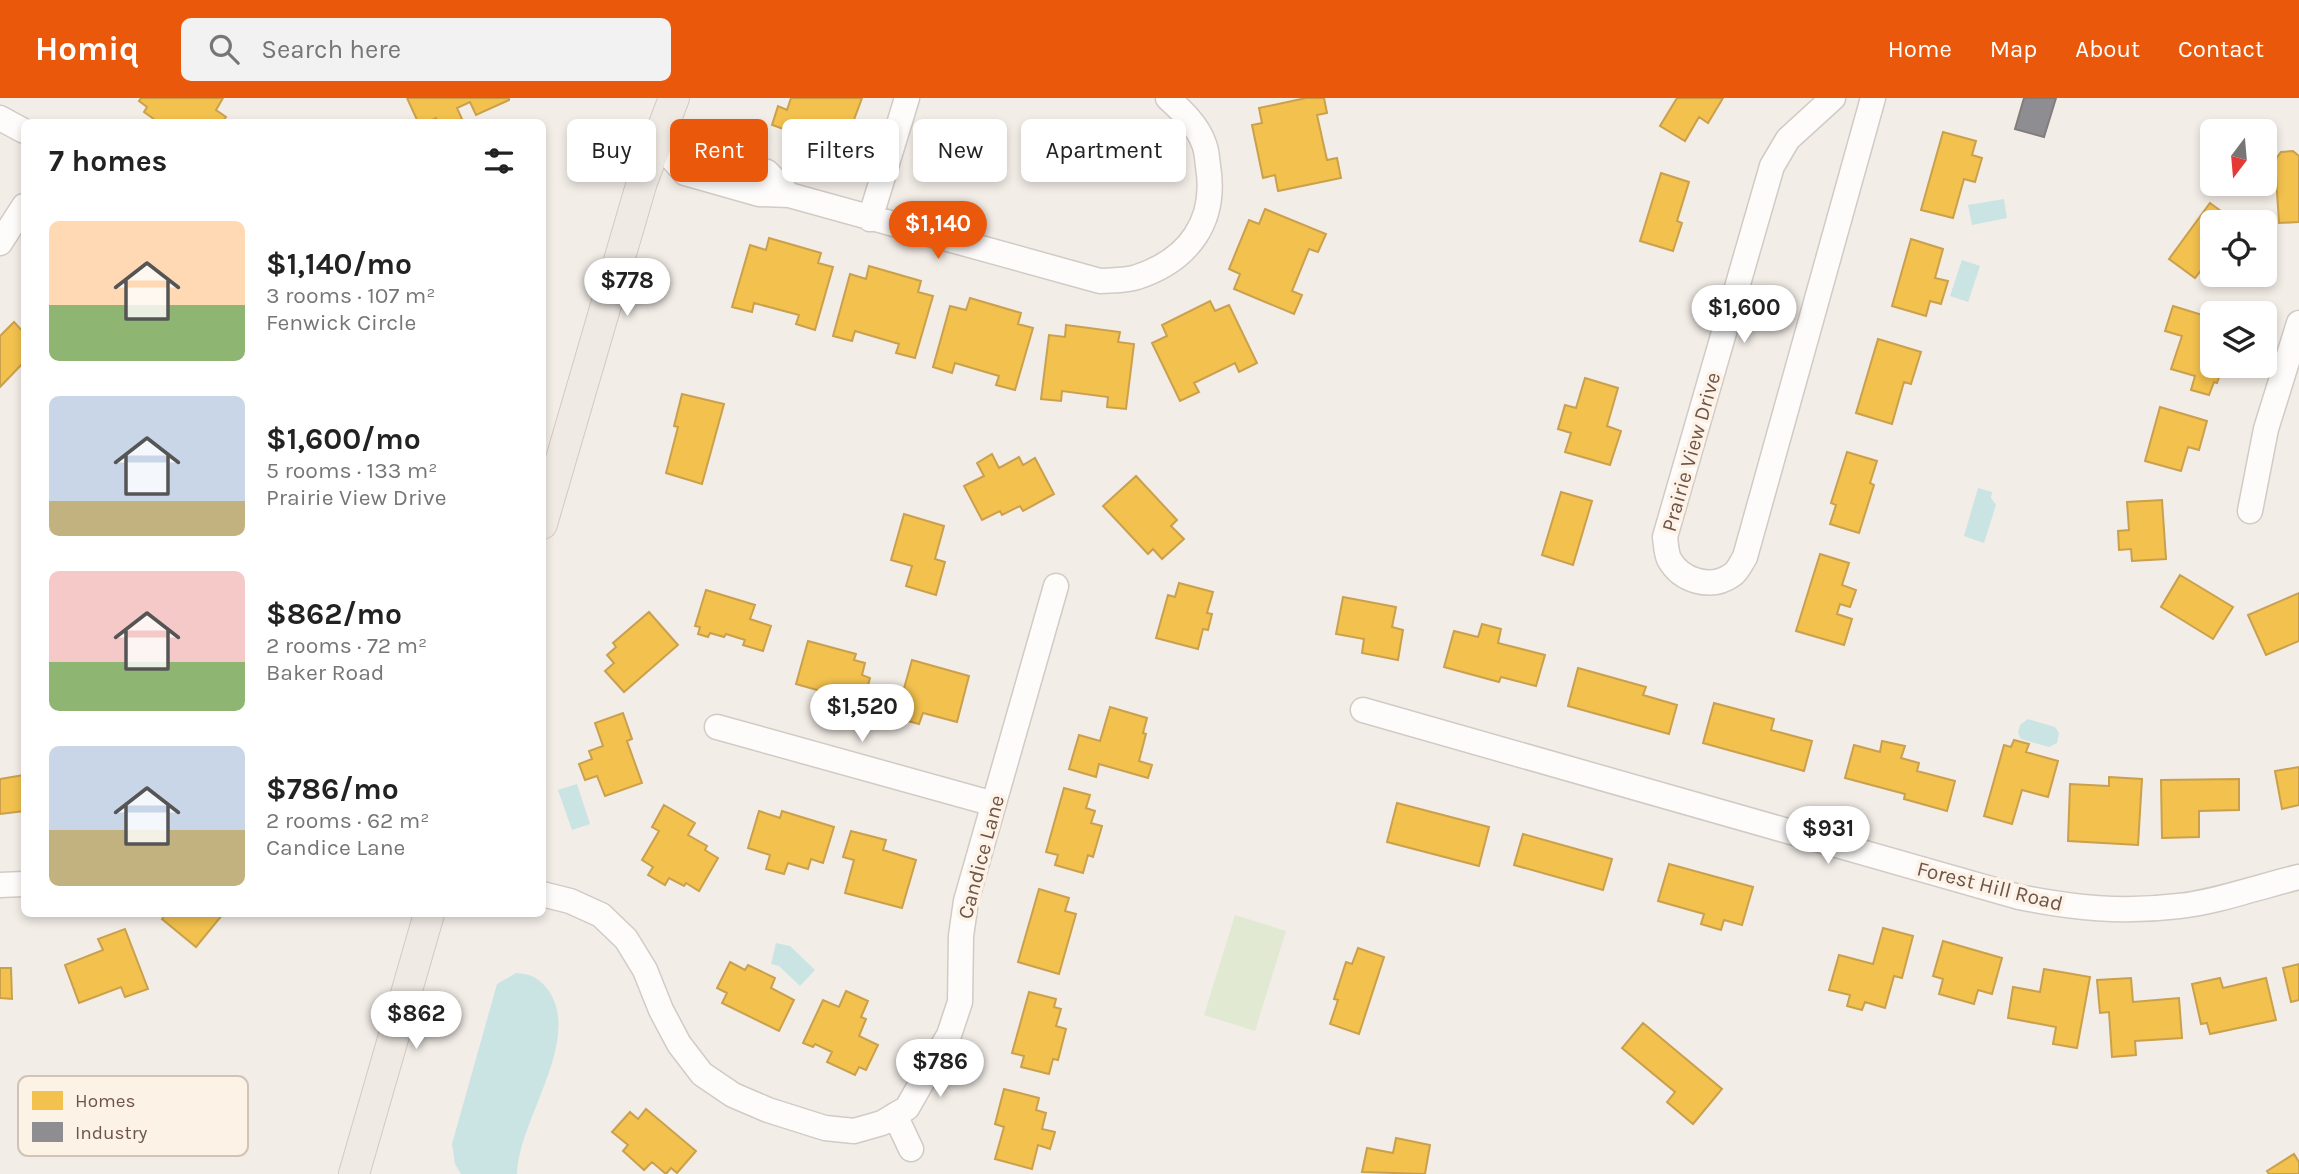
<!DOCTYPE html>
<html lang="en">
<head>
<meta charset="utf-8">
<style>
  body { margin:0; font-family:Karla,sans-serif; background:#f2f2f2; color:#222; height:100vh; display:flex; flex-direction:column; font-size:26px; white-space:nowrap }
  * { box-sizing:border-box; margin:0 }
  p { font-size:23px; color:#767676 }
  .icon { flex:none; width:38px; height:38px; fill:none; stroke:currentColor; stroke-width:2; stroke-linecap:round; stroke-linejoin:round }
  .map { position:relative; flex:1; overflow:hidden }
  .side { position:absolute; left:21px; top:21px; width:525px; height:798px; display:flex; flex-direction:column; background:#fff; border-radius:10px; box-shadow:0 4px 10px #0003 }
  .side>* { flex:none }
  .top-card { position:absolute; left:567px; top:21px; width:665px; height:63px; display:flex; gap:14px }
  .needle { width:46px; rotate:196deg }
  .fabs { position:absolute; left:2200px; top:21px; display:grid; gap:14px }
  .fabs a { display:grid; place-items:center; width:77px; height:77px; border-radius:10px; background:#fff; box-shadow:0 4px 10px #0003; font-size:35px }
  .price { position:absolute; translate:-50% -60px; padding:0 16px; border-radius:24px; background:#fff; color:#222; font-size:23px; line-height:46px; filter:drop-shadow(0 2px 4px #0008) }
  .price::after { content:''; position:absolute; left:50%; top:42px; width:21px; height:16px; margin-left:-10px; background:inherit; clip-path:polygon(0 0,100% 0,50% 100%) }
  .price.current { background:#ea580c; color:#fff }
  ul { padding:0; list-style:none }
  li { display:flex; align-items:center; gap:21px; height:175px; padding:0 28px }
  li span { display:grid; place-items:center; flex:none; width:196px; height:140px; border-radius:10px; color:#555 }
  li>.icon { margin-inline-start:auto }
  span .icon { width:84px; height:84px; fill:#fffc; stroke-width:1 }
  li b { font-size:30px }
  h2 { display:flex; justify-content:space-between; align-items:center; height:84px; padding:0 28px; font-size:30px }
  .chip { padding:0 24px; border-radius:10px; background:#fff; box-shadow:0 4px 10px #0003; font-size:24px; line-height:63px }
  .chip.current { background:#ea580c; color:#fff }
  header { display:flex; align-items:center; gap:42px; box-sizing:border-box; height:98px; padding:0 35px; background:#ea580c; color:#fff }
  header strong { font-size:33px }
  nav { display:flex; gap:38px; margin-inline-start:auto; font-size:24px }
  .search { width:490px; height:63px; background:#f2f2f2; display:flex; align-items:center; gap:18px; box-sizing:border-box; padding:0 24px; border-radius:10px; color:#767676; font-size:26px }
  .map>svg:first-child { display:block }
  .green { fill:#e1e9d2 }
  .water { fill:#cae3e3 }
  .homes { fill:#f2c14e; stroke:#caa04d; stroke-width:2 }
  .industry { fill:#8d8d92; stroke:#847c7c; stroke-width:2 }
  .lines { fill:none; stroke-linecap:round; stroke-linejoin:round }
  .minor-casing { stroke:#d2cac4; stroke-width:27 }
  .major-casing { stroke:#d3c9c4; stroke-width:32 }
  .minor { stroke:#fdfcfb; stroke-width:24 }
  .major { stroke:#f0eae4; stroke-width:30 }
  .labels { text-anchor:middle; stroke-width:7; stroke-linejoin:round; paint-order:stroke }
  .street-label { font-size:21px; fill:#6e544a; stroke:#fdf2e6 }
  .key { fill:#fdf2e6; stroke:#d2c3b7; stroke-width:2 }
  .key-label { font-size:19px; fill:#6e544a }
</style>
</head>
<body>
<header>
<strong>Homiq</strong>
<div class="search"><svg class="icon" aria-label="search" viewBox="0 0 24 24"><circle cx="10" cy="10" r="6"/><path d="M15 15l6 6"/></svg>Search here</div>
<nav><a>Home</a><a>Map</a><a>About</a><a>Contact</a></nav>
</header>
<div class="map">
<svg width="2299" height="1076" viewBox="0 0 2299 1076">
  <rect width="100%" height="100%" fill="#f3ede7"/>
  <path class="green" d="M1235,817L1286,833L1255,933L1204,917Z"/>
  <path class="water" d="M2004,101L2007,120L1972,127L1968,107Z
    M1962,162L1980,168L1968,204L1950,198Z
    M1978,390L1992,394L1991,400L1996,407L1984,445L1964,438Z
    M2028,621L2055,629L2059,635L2057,645L2049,649L2021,641L2018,635L2020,627Z
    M577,686L590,726L572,732L558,692Z
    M776,845L790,848L815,872L800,888L779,868L771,866Z
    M516,875C528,876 536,878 544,887C588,935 518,1021 517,1076H461L455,1066L452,1046L497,886Z"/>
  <path class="homes" d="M141,0H223L216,12L226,19L222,24H158L144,14L147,9L139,3Z
    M407,0H509V2L476,17L470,4L457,10L462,21L454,24H438L436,20L428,24H418Z
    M791,0H862L848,38L838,34L833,49L772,27L778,8L787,12Z
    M1306,0H1324L1327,15L1317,17L1327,62L1337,60L1341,80L1278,93L1275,77L1263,80L1252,27L1262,25L1259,10Z
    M1677,0H1723L1708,25L1699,19L1685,43L1660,28Z
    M1943,34L1976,43L1972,57L1982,60L1975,84L1964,81L1953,120L1921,112Z
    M2293,53L2299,58V124L2279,125L2275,62L2281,54Z
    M1661,75L1689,84L1677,123L1682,125L1673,153L1640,143Z
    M2210,105L2236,124H2212V158L2195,180L2169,161Z
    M1265,111L1326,136L1318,154L1309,151L1292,193L1302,197L1294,216L1234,191L1240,176L1229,171L1249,122L1259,126Z
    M769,140L821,155L818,165L833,169L815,232L796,226L799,217L754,205L752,214L732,209L750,147L766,152Z
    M1911,141L1943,151L1935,180L1948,183L1941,206L1930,203L1926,218L1892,208Z
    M869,168L921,183L918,194L933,198L915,260L896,255L899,246L855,233L852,243L833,238L850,176L866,181Z
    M970,200L1021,215L1018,226L1033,230L1015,292L996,287L999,278L955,265L952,275L933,269L950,208L966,212Z
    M1210,203L1215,213L1229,207L1257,265L1239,274L1235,265L1194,285L1199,294L1180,303L1152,245L1167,238L1162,227Z
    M2173,208L2212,220V268H2223L2217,285L2214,284L2209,297L2191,292L2195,278L2171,271L2182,238L2165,233Z
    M14,224L24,235V264L0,289V238Z
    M1066,227L1120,234L1118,244L1134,246L1126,311L1107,309L1108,299L1062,293L1061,303L1041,301L1049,237L1065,239Z
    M1878,241L1921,254L1911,286L1904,284L1892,326L1856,315Z
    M1585,280L1618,290L1607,328L1621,333L1610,367L1565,354L1571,335L1558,331L1565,307L1576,310Z
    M682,296L724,306L702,386L666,375L678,329L674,328Z
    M2160,309L2207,323L2199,352L2188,349L2181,373L2145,363Z
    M1847,354L1877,363L1870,385L1874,387L1859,435L1830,426L1836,407L1831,405Z
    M992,356L999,370L1019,359L1023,367L1035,360L1054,396L1023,413L1020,408L1002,417L1000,413L982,422L964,388L984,378L977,365Z
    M1136,378L1177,422L1171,428L1184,441L1162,461L1153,451L1148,456L1103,408Z
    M1561,394L1592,403L1573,467L1542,457Z
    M2162,402L2166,461L2132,463L2131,451L2119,452L2118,433L2129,432L2127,404Z
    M904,416L944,428L935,461L945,464L936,497L906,488L912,468L891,462Z
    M1820,456L1849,465L1842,487L1856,492L1850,509L1840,506L1837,516L1852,521L1844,547L1796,533Z
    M2180,477L2233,509L2213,541L2161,509Z
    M1179,485L1213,494L1207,515L1212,516L1208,532L1203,531L1198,551L1156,540L1168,497L1175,499Z
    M706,492L755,507L750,521L771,528L763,553L743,547L745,542L726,536L724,539L710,535L708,539L698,536L700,529L695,528Z
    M2299,495V543L2266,557L2248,517Z
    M1343,499L1396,509L1392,529L1403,532L1398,562L1362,555L1364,541L1336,536Z
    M649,514L678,547L624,594L605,573L614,565L607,557L616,549L613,545Z
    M1482,526L1501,531L1498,545L1545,557L1536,588L1501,579L1499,584L1444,569L1454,533L1478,539Z
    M808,543L856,556L854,562L865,565L862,577L870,580L863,605L796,586Z
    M912,562L969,578L957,624L923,615L919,626L886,617L893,591L903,594Z
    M1578,570L1646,589L1643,597L1677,607L1669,636L1568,608Z
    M1714,605L1774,621L1771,632L1812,643L1804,673L1703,645Z
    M1110,609L1147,620L1143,635L1146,636L1139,663L1152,667L1148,680L1099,666L1096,679L1069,671L1079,637L1100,643Z
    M623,615L632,641L627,643L642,685L605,698L597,678L585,682L579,666L592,661L589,653L603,648L595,625Z
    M2014,642L2029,646L2026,654L2058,663L2048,699L2022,692L2012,726L1984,718L2004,647L2011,649Z
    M1882,643L1905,648L1901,660L1919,665L1917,673L1955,683L1947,713L1904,701L1905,696L1845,680L1854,647L1880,654Z
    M2299,669V707L2282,711L2275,673Z
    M24,677V713L0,716V681Z
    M2109,679L2142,681L2138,747L2068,743L2070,686L2109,688Z
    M2239,681V712L2199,713V739L2162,740L2161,682Z
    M1064,690L1090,697L1086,710L1095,713L1091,725L1102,728L1093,759L1088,757L1083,775L1055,767L1058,757L1046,754Z
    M1397,705L1489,729L1479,768L1387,744Z
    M664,707L695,725L688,737L707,748L705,752L718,760L699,793L686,785L684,788L669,780L665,787L648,777L653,769L642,762L659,733L652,729Z
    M759,713L780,720L782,713L834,729L823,765L811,761L808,771L788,765L784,776L766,771L770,757L748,750Z
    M851,733L886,742L883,752L916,762L902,810L845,795L854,762L843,759Z
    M1523,736L1612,761L1603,792L1514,767Z
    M1669,766L1753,789L1742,827L1724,822L1721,832L1701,826L1704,816L1658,803Z
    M1039,791L1069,800L1065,813L1076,816L1059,876L1018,864Z
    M166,816H223L196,849L162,821Z
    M1883,830L1913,838L1902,880L1894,878L1885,910L1865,904L1862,912L1847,908L1850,897L1829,892L1839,857L1873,866Z
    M125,831L148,891L125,899L121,889L79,905L65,867L103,852L98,841Z
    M1943,843L2002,860L1992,896L1978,892L1974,906L1939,896L1943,881L1933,878Z
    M1358,850L1384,859L1359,936L1330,926L1338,902L1334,901L1346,864L1352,866Z
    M730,864L745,872L748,867L775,880L771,890L794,902L779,933L722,905L727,895L717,890Z
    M2299,866V902L2291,904L2283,870Z
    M0,870H11L12,901L0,900Z
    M2044,871L2090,879L2077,950L2053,946L2056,929L2008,920L2013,889L2040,894Z
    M2131,880L2133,904L2179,900L2182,940L2135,943L2136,957L2112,959L2109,914L2100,915L2097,882Z
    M2220,880L2223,890L2266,880L2276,922L2210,936L2207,925L2201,926L2192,886Z
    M846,893L868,903L861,919L866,921L859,938L878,947L866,972L859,969L855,977L827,964L832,954L815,946L813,949L803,945L823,902L839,909Z
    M1029,894L1056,901L1054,909L1061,911L1056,928L1066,931L1058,962L1053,961L1049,976L1021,969L1024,958L1012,955Z
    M1643,925L1722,991L1693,1026L1667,1004L1675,994L1622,950Z
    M1004,991L1039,1000L1036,1012L1046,1015L1042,1031L1055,1034L1050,1051L1038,1047L1032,1071L995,1061L1004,1029L995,1026Z
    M646,1011L696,1053L677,1075L671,1070L666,1076L652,1064L644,1072L623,1053L628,1047L612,1034L630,1014L638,1021Z
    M1396,1040L1430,1047L1425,1076L1362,1074L1367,1050L1393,1055Z
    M2294,1056L2299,1064V1076H2269L2267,1073Z"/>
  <path class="industry" d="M2024,0H2056L2044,39L2015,31Z"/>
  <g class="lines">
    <g class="minor-casing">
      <path id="minor" d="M1833,0L1788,41L1772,68L1665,439C1666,446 1666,454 1669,461C1681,483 1711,492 1732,477C1738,473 1741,465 1745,459L1873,0
        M0,20L24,33
        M657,43L685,75L759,96L789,97L1100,183C1112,182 1126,183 1137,179C1189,162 1217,123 1208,68C1207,61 1207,53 1204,46C1198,28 1182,13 1168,0
        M657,43L697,49L767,74L789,97
        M870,121L907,0
        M0,145L24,108
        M2250,413L2266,331L2299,225
        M1363,612L2019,799C2075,810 2121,815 2179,808C2217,804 2261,788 2299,779
        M717,629L994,706
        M0,787L24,786
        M542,796L570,803L601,817L626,841L645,872L661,912L679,946L702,976L733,997L768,1012L825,1030L854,1033L882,1025L907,1010L949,937L960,904L961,838L966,803L1056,488
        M895,1017L911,1051"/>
    </g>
    <g class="major-casing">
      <path id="major" d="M542,426L642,84L674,0
        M354,1076L429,816"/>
    </g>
    <use href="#minor" class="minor"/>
    <use href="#major" class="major"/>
  </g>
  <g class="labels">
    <g class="street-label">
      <text transform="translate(1691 354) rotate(-74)" y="7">Prairie View Drive</text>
      <text transform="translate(981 759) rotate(-75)" y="7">Candice Lane</text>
      <text transform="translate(1990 788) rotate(14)" y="7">Forest Hill Road</text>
    </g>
  </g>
  <rect x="18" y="978" width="230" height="80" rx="10" class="key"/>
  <rect x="32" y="993" width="31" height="19" fill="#f2c14e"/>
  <rect x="32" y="1024" width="31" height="20" fill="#8d8d92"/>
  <g class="key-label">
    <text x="75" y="1009">Homes</text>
    <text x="75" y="1041">Industry</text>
  </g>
</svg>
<div class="fabs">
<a><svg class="needle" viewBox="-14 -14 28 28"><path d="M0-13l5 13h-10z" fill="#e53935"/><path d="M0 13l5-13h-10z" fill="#767676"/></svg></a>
<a><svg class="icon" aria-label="locate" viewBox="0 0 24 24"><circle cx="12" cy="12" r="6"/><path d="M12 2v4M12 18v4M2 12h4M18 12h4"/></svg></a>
<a><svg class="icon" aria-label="layers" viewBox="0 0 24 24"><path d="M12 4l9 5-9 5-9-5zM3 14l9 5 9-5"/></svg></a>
</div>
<b class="price current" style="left:938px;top:163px">$1,140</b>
<b class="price" style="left:627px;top:220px">$778</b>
<b class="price" style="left:1744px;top:247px">$1,600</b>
<b class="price" style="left:862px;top:646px">$1,520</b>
<b class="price" style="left:1828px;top:768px">$931</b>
<b class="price" style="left:416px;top:953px">$862</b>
<b class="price" style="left:940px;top:1001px">$786</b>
<div class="top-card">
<a class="chip">Buy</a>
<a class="chip current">Rent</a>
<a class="chip">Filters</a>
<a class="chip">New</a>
<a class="chip">Apartment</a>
</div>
<section class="side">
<h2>7 homes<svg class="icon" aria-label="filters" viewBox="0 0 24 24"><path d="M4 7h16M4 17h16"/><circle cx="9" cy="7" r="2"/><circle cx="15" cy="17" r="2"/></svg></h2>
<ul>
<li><span style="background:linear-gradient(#ffd9b3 60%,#8fb573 0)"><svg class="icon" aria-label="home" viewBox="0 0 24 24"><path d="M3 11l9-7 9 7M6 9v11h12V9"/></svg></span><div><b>$1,140/mo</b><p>3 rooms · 107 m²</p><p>Fenwick Circle</p></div></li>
<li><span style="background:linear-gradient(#c9d6e8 75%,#c2b280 0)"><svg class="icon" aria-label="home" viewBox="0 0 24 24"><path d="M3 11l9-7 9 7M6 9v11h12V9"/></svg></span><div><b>$1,600/mo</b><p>5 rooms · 133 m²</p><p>Prairie View Drive</p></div></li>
<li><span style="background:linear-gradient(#f6c9c9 65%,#8fb573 0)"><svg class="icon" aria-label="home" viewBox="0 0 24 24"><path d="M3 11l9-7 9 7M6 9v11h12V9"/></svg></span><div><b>$862/mo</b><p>2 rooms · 72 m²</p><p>Baker Road</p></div></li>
<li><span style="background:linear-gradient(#c9d6e8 60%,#c2b280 0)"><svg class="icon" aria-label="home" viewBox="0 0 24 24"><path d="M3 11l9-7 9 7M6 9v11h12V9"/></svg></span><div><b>$786/mo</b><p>2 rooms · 62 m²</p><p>Candice Lane</p></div></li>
</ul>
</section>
</div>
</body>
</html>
